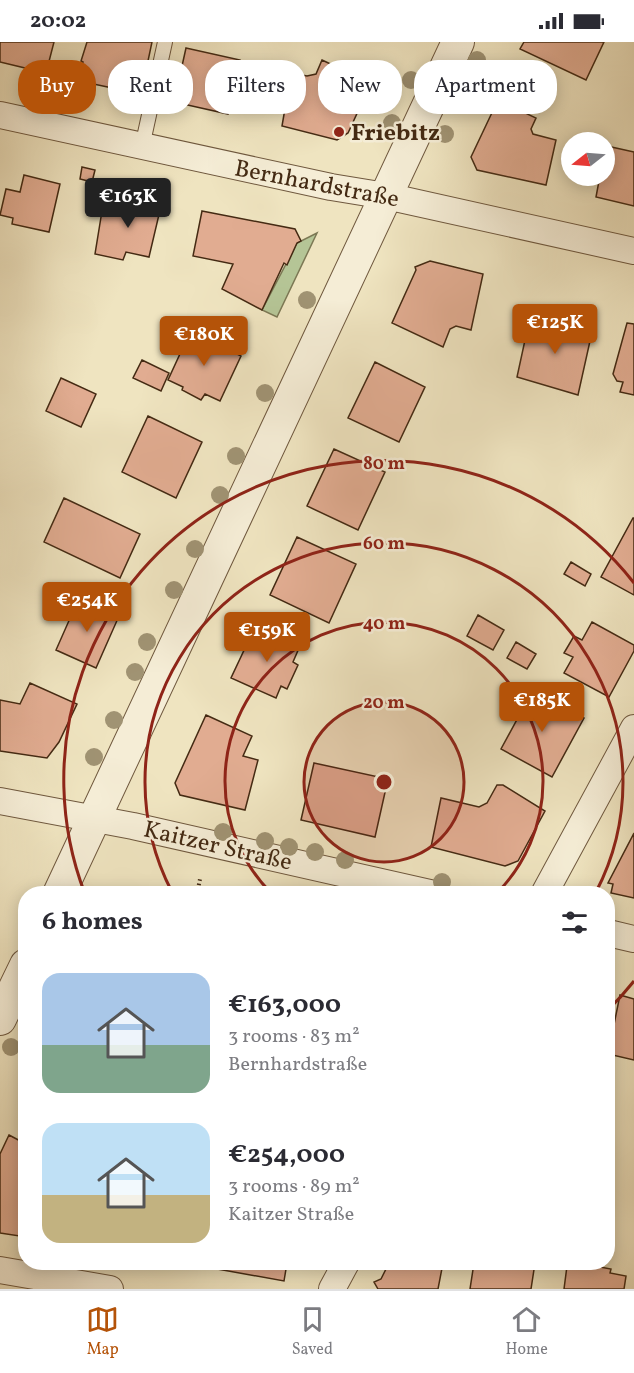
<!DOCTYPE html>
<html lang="en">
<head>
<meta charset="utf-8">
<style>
  body { margin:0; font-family:Vollkorn,serif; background:#f2f2f3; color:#2b2b33; height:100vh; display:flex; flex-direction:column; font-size:22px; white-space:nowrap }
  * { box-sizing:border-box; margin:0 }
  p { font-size:20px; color:#7c7c81 }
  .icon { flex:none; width:33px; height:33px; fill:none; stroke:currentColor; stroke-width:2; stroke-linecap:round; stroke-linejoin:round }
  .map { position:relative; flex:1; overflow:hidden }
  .panel { position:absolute; left:18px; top:844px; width:597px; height:384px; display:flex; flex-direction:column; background:#fff; border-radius:24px; box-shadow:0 3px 15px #0003 }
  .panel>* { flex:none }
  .hud { position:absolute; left:18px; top:18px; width:598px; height:54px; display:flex; gap:12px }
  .needle { width:39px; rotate:253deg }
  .buttons { position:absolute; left:561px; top:90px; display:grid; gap:12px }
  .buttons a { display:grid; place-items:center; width:54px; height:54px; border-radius:50%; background:#fff; box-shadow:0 3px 15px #0003; font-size:30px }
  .price { position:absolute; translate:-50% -51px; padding:0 14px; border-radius:6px; background:#b45309; color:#fff; font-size:20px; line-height:39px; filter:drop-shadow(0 2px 3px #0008) }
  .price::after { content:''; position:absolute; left:50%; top:36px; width:18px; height:14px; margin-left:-9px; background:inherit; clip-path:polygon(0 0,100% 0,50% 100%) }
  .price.current { background:#222; color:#fff }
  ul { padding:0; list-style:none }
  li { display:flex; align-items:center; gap:18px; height:150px; padding:0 24px }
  li span { display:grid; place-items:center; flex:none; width:168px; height:120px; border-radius:18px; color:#555 }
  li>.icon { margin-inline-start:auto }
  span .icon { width:72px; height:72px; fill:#fffc; stroke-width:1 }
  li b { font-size:26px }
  h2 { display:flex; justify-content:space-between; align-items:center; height:72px; padding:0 24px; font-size:26px }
  .pill { padding:0 21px; border-radius:24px; background:#fff; box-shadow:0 3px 15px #0003; font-size:21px; line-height:54px }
  .pill.current { background:#b45309; color:#fff }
  .status { display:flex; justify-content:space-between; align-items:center; height:42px; padding:0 30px; background:#fff; direction:ltr }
  .status svg { height:16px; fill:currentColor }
  .tab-bar { display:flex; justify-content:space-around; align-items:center; height:84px; border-top:2px solid #e1e1e2; background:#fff; font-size:16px; color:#7c7c81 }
  .tab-bar a { display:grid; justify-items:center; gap:3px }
  .tab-bar .current { color:#b45309 }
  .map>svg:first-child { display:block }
  .green { fill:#b5c596; stroke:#7c7854; stroke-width:1.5 }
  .building { fill:#e1ac91; stroke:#442a13; stroke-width:1.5 }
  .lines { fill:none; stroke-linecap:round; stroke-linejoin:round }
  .service-casing { stroke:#6f583e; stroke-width:16 }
  .minor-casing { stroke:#6f583e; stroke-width:28 }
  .tertiary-casing { stroke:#6f583e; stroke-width:34 }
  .path { stroke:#442a13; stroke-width:4; stroke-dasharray:1.5 3; stroke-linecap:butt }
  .service { stroke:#f5edd6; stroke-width:14 }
  .minor { stroke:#f5edd6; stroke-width:26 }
  .tertiary { stroke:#f5edd6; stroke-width:32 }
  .tree { fill:#a09373 }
  .ring { fill:none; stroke:#8f2418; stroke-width:3 }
  .poi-dot { fill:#8f2418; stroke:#f5edd6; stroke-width:2 }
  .labels { text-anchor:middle; stroke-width:5; stroke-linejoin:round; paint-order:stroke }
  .poi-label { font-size:24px; font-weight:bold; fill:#442a13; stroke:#f5edd6; text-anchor:start }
  .street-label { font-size:24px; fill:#442a13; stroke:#f5edd6 }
  .centre { fill:#8f2418; stroke:#f5edd6; stroke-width:3 }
  .ring-label { font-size:18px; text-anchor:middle; font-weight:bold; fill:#8f2418; stroke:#f5edd6; stroke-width:5; stroke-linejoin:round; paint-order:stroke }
</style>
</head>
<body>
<div class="status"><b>20:02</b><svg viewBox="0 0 49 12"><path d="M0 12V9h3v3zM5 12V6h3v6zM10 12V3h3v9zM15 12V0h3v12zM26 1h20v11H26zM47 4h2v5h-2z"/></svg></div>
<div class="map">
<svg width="634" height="1247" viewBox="0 0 634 1247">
  <rect width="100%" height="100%" fill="#efe4c0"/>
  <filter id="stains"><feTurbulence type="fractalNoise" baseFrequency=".00333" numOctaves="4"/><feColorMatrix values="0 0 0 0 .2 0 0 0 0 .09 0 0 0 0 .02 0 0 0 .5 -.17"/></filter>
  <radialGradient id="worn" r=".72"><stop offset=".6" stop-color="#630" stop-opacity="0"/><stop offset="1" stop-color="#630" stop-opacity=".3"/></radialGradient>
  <path class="green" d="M317,191L277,275L262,268L297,201Z"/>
  <path class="building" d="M0,0H54L46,31L0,20Z
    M87,0H152L141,52L79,39L83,20L81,19Z
    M524,0H604L586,38L520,7Z
    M186,6L240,18L228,72L174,60Z
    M322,18L371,41L348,91L337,98L282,84L287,55L262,50L267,26L307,34L316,32Z
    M498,58L536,76L531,87L533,92L556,98L546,143L477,128L471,115Z
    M607,104L634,110V164L596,155L599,139L595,138L596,134H604Z
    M82,125L95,128L92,140L80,137Z
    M24,133L60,142L49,190L12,182L13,176L0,173L6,147L20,150Z
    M118,153L161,164L149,215L126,210L123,218L95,212L102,169L114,171Z
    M202,169L295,187L301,199L297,201L287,223L284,221L262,268L222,247L233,222L193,214Z
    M430,219L483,232L471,288L456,284L450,287L443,305L392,281L416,228L415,225Z
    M530,275L592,290L578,353L517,335Z
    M627,281L634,282V353L620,350L623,340L617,339L613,332Z
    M191,288L241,314L220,359L205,352L201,358L182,348L183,345L168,338Z
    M142,318L169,331L161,349L133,336Z
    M375,320L425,345L399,400L348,376Z
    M61,336L96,352L81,385L46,369Z
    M148,374L202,400L176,456L122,430Z
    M334,407L385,430L358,488L307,464Z
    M64,456L140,492L120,536L44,500Z
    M633,476H634V553L601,535Z
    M297,495L356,522L329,581L270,553Z
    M571,520L591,532L585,544L564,532Z
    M79,556L119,574L96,626L56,608Z
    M478,573L504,588L493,608L467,594Z
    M592,580L634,603V609L609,655L564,631L573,615L564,611L574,594L582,598Z
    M255,585L299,606L293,620L298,623L287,647L281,644L276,656L231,636Z
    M516,600L536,612L527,627L507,616Z
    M30,641L77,662L59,700L47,716L0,709V658L20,662Z
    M533,648L584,676L552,735L501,707Z
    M206,673L252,694L243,714L258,718L245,768L180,753L175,741Z
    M314,721L388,737L375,795L301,778Z
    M497,743H503L545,769L518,819L505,824L431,805L441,756L479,765L487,761Z
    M634,791V856L611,851L613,842L608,841Z
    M620,953L634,957V1018L608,1012Z
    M9,1093L26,1102V1195L0,1191V1112Z
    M195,1221H287L284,1239L195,1223Z
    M389,1221H443L438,1247H378L374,1240L381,1237Z
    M474,1221H535L531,1247H470Z
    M584,1222L611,1227L610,1231L626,1234L624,1247H564L567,1224L583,1227Z"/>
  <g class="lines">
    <g class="service-casing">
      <path id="service" d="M142,105L165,0"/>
    </g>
    <g class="minor-casing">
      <path id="minor" d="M0,73L331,145L386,154L634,209
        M0,759L133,784L434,852
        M544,852L634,686
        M608,891L634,897
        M0,1228L110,1247
        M332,1247L346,1221"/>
    </g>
    <g class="tertiary-casing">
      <path id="tertiary" d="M59,852L458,0
        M0,977L26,923"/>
    </g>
    <path class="path" d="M197,852L200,837
      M257,852V850"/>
    <use href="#service" class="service"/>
    <use href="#minor" class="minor"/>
    <use href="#tertiary" class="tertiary"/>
  </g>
  <g class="tree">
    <circle cx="477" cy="18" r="9"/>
    <circle cx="411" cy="38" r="9"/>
    <circle cx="455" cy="58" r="9"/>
    <circle cx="392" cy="81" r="9"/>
    <circle cx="445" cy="92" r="9"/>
    <circle cx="307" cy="258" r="9"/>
    <circle cx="265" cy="351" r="9"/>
    <circle cx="236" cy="414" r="9"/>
    <circle cx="220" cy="453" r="9"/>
    <circle cx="195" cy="507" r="9"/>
    <circle cx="174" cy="548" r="9"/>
    <circle cx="147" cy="600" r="9"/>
    <circle cx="135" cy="630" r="9"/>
    <circle cx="114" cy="678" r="9"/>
    <circle cx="94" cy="715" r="9"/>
    <circle cx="223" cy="790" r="9"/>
    <circle cx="265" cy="799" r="9"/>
    <circle cx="289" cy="805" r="9"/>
    <circle cx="315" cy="810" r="9"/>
    <circle cx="345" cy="818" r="9"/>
    <circle cx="442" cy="840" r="9"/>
    <circle cx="11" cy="1005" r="9"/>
  </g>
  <circle cx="384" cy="740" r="80" fill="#8f2418" fill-opacity=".12"/>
  <g class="ring">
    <circle cx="384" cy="740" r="80"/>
    <path d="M271 851A159 159 0 1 1 497 851"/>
    <path d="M172 850A239 239 0 1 1 596 850"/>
    <path d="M634 939A319 319 0 0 1 608 968M85 852A319 319 0 0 1 634 541"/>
  </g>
  <circle class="poi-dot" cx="339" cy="90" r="6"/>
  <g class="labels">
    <g class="poi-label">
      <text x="351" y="98">Friebitz</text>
    </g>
    <g class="street-label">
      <text transform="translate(317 141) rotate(11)" y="8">Bernhardstraße</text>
      <text transform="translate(218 803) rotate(13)" y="8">Kaitzer Straße</text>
    </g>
  </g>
  <circle cx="384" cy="740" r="9" class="centre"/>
  <g class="ring-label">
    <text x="384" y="427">80 m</text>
    <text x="384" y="507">60 m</text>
    <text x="384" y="587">40 m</text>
    <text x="384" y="666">20 m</text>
  </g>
  <rect width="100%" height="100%" filter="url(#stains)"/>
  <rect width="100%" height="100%" fill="url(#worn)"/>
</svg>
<div class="buttons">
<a><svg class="needle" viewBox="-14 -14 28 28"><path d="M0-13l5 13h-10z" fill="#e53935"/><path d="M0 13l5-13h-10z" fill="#7c7c81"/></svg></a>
</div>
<b class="price current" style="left:128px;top:187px">€163K</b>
<b class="price" style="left:555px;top:313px">€125K</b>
<b class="price" style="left:204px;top:325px">€180K</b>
<b class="price" style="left:87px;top:591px">€254K</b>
<b class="price" style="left:267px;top:621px">€159K</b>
<b class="price" style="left:542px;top:691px">€185K</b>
<div class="hud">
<a class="pill current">Buy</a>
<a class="pill">Rent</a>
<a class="pill">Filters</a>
<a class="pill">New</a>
<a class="pill">Apartment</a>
</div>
<section class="panel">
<h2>6 homes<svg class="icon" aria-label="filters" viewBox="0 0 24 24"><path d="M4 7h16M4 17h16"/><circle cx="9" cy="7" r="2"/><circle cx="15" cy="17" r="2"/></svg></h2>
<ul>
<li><span style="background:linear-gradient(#a9c7e8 60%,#7fa58c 0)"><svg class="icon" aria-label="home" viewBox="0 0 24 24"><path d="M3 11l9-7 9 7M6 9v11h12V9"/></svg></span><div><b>€163,000</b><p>3 rooms · 83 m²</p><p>Bernhardstraße</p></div></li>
<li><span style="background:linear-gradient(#bfe0f5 60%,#c2b280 0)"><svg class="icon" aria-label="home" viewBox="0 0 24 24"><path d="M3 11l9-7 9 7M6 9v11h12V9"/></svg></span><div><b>€254,000</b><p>3 rooms · 89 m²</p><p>Kaitzer Straße</p></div></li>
</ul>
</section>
</div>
<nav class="tab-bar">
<a class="current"><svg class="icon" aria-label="map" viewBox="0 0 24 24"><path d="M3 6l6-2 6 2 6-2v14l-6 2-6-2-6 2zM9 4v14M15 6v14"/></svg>Map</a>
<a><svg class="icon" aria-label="saved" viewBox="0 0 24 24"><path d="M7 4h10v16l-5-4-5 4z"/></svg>Saved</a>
<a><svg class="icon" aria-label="home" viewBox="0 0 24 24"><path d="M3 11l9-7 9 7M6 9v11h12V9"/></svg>Home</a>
</nav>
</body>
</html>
